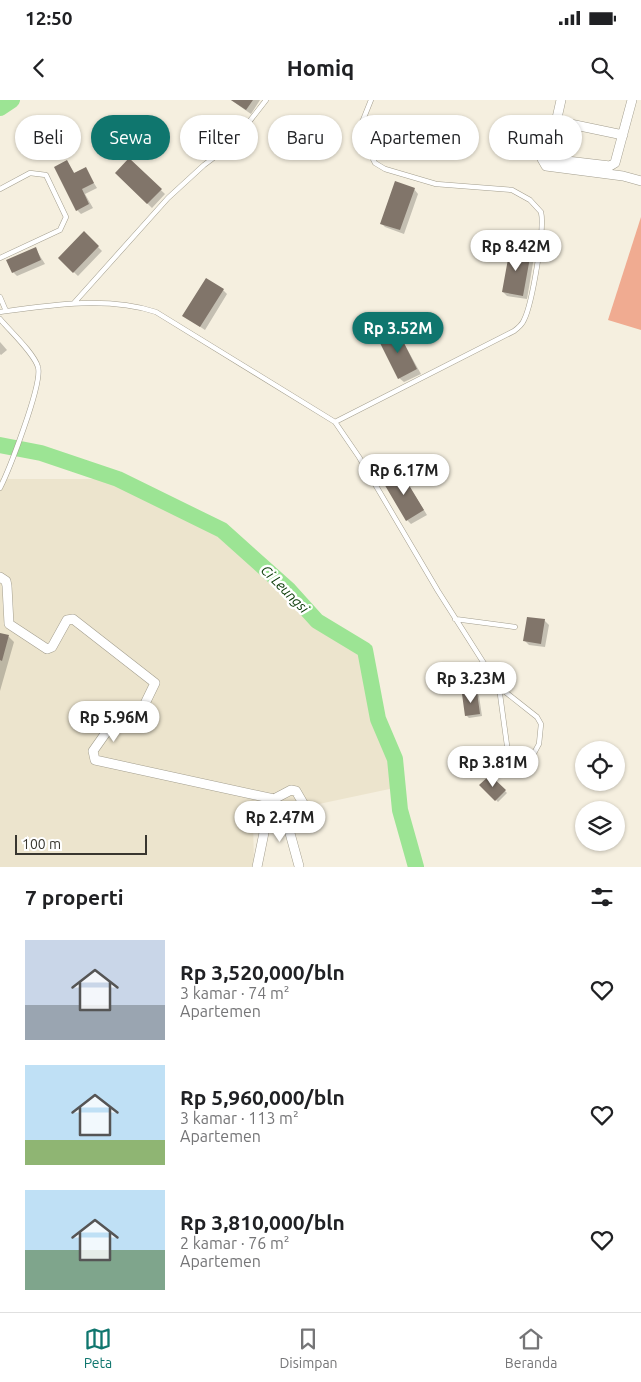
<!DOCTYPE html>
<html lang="id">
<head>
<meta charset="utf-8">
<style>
  body { margin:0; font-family:Ubuntu,sans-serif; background:#f6f6f6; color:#202124; height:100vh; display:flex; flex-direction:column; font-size:19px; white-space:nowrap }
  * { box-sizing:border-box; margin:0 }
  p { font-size:16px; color:#757577 }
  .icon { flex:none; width:28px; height:28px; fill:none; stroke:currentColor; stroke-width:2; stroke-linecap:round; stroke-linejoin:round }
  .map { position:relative; height:767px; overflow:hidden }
  .side { display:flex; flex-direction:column; background:#fff; flex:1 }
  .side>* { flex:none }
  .top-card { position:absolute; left:15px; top:15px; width:611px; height:45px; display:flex; gap:10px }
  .buttons { position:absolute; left:575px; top:641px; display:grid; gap:10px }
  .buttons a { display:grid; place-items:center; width:50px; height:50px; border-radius:50%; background:#fff; box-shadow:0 1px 4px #0004; font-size:25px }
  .scale { position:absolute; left:15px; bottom:12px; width:132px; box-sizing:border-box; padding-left:5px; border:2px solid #38362f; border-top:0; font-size:14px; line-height:18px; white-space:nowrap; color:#38362f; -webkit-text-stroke:4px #fff; paint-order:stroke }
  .price { position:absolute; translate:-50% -42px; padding:0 11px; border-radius:18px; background:#fff; color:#222; font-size:16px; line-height:32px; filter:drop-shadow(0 1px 2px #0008) }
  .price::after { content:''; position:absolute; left:50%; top:30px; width:15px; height:11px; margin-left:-8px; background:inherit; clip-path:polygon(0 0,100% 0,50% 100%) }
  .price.selected { background:#0f766e; color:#fff }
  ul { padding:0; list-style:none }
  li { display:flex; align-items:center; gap:15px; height:125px; padding:0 25px }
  li span { display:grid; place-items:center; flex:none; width:140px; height:100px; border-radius:0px; color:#555 }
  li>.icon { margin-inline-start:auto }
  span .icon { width:60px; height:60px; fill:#fffc; stroke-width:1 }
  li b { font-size:21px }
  h2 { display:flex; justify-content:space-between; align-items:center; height:60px; padding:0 25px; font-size:21px }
  .pill { padding:0 18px; border-radius:22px; background:#fff; box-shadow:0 1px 4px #0004; font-size:18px; line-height:45px }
  .pill.selected { background:#0f766e; color:#fff }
  .status { display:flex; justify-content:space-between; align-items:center; height:35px; padding:0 25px; background:#fff; direction:ltr }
  .status svg { height:14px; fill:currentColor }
  header { display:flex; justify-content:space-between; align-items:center; height:65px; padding:0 25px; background:#fff; font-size:22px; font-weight:700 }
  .dock { display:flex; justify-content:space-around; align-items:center; height:70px; border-top:1px solid #e0e0e0; background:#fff; font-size:14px; color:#757577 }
  .dock a { display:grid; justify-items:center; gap:2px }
  .dock .selected { color:#0f766e }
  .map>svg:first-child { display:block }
  .built { fill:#ece4cd }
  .green { fill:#f0ab91 }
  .shadow { fill:#0003 }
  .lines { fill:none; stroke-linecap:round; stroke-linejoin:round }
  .river { stroke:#9ce494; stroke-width:16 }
  .building { fill:#81756a }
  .service-casing { stroke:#a39e8e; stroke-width:5.5 }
  .minor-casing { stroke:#a39e8e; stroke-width:10 }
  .service { stroke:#fff; stroke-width:4.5 }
  .minor { stroke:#fff; stroke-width:9 }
  .labels { text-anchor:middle; stroke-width:5; stroke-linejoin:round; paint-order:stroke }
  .water-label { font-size:14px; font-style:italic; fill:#043601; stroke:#fff }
</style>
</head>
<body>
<div class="status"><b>12:50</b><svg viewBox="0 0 49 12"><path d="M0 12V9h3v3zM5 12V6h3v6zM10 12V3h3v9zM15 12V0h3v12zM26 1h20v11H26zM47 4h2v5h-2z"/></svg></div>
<header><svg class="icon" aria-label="back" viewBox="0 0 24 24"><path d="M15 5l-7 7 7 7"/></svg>Homiq<svg class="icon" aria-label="search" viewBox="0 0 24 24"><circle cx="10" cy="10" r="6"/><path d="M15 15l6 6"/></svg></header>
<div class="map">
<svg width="641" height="767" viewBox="0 0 641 767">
  <rect width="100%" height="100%" fill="#f5efdf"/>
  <path class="built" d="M0,379H118L222,430L272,475L317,521L365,550L378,619L395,659L399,687L253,718L254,767H0Z"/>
  <path class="green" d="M641,117V230L608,220Z"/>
  <path class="shadow" d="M231,0H260L251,14Z
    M129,60L165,94L152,108L116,73Z
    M67,62L75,74L85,69L97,88L85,94L93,108L81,114L77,110Z
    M414,89L418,94L404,134L385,127L381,123Z
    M84,133L102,151L78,176L59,158Z
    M35,148L45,164L17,176L13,172Z
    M530,153L534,157L527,199L507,196L503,192Z
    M223,190L227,194L205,230L184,216Z
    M397,231L421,274L404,282L399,278Z
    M0,242L7,250L1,255L0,254Z
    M401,373L427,415L411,424L407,420Z
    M544,520L549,525L545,547L529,545L525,541Z
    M0,534L9,537L14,542L0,591Z
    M477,593L479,596L482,616L469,618L466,615Z
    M490,676L507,693L498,702L481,685Z"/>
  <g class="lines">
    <path class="river" d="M0,8L12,0
      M0,345L41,353L118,379L222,430L289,490L317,521L365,550L378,619L395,659L400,710L416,767"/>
  </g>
  <path class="building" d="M231,0H253L246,10Z
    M129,58L162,89L147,104L115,73Z
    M67,60L74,73L86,67L94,83L82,89L89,104L76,111L54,67Z
    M395,81L415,88L400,130L380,124Z
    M84,131L99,146L73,173L58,158Z
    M36,147L41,160L12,173L6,160Z
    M510,148L531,152L523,196L502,192Z
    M206,178L224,189L200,227L182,216Z
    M397,229L417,269L398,279L378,239Z
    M401,372L424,410L406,421L383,382Z
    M527,517L545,519L541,544L523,541Z
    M0,533L9,535L2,561L0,560Z
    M477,592L480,614L465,616L462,594Z
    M490,675L506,690L495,701L479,685Z"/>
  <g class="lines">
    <g class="service-casing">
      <path id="service" d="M0,89L30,73L46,75L66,117L60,130L0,158
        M0,197L6,211
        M74,203L168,98L204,65L232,44L266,0
        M0,212C50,205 107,196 156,212L335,322L359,357L438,491L499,587L537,617L541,624L539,644L527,666L518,670L512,669L509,660L499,587
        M0,219C10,231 34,253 38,267C43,283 9,370 0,388
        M335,322L514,231C518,228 522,225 524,220C532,204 545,129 541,112L530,100L512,90L436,84L385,69L375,63L361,35V25L371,0
        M455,519L515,527"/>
    </g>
    <g class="minor-casing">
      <path id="minor" d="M561,0L549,54L550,59L610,66L615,63L632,0
        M556,21L623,35
        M546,44L542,59L546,66L623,76L641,81
        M0,477L6,481L7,486L9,524L47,549L52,547L67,520L73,519L155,583L138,618L136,620L121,616L117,617L93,651L95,660L274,699L291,690L296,691L307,710L303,713L267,718L257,767
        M285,715L299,766"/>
    </g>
    <use href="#service" class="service"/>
    <use href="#minor" class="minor"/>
  </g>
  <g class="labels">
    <g class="water-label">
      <text transform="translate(285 489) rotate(45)" y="5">Ci Leungsi</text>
    </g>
  </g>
</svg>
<div class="buttons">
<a><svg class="icon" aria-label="locate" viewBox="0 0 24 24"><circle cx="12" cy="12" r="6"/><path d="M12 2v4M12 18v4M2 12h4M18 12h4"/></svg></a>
<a><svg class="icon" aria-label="layers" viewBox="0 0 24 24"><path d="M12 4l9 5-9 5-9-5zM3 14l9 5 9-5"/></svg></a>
</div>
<div class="scale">100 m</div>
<b class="price" style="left:516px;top:172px">Rp 8.42M</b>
<b class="price selected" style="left:398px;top:254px">Rp 3.52M</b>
<b class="price" style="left:404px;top:396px">Rp 6.17M</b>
<b class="price" style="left:471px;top:604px">Rp 3.23M</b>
<b class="price" style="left:114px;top:643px">Rp 5.96M</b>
<b class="price" style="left:493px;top:688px">Rp 3.81M</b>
<b class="price" style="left:280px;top:743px">Rp 2.47M</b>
<div class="top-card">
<a class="pill">Beli</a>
<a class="pill selected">Sewa</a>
<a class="pill">Filter</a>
<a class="pill">Baru</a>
<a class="pill">Apartemen</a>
<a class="pill">Rumah</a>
</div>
</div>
<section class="side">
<h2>7 properti<svg class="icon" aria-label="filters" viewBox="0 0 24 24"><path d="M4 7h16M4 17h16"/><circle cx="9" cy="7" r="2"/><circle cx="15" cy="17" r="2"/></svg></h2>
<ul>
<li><span style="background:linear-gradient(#c9d6e8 65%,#9aa5b1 0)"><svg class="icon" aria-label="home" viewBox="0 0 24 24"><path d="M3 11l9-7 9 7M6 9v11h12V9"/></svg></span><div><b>Rp 3,520,000/bln</b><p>3 kamar · 74 m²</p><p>Apartemen</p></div><svg class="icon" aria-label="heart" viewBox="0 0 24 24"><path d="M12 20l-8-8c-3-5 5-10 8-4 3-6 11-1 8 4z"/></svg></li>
<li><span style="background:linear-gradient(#bfe0f5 75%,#8fb573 0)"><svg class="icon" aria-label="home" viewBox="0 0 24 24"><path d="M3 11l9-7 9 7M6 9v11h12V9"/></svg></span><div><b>Rp 5,960,000/bln</b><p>3 kamar · 113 m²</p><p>Apartemen</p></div><svg class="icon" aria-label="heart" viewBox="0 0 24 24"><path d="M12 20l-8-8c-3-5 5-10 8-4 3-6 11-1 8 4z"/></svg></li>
<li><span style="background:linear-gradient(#bfe0f5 60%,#7fa58c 0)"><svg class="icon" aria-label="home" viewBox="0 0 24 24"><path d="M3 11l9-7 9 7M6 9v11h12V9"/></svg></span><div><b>Rp 3,810,000/bln</b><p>2 kamar · 76 m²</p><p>Apartemen</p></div><svg class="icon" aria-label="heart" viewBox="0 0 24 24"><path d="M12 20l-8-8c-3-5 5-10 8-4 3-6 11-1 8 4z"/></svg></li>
</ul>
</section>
<nav class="dock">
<a class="selected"><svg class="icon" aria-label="map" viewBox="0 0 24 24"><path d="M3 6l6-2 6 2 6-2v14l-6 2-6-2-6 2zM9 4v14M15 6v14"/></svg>Peta</a>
<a><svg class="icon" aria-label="saved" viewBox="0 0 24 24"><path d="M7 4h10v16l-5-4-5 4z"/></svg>Disimpan</a>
<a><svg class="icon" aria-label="home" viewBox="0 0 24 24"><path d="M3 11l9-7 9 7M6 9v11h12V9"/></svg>Beranda</a>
</nav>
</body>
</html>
